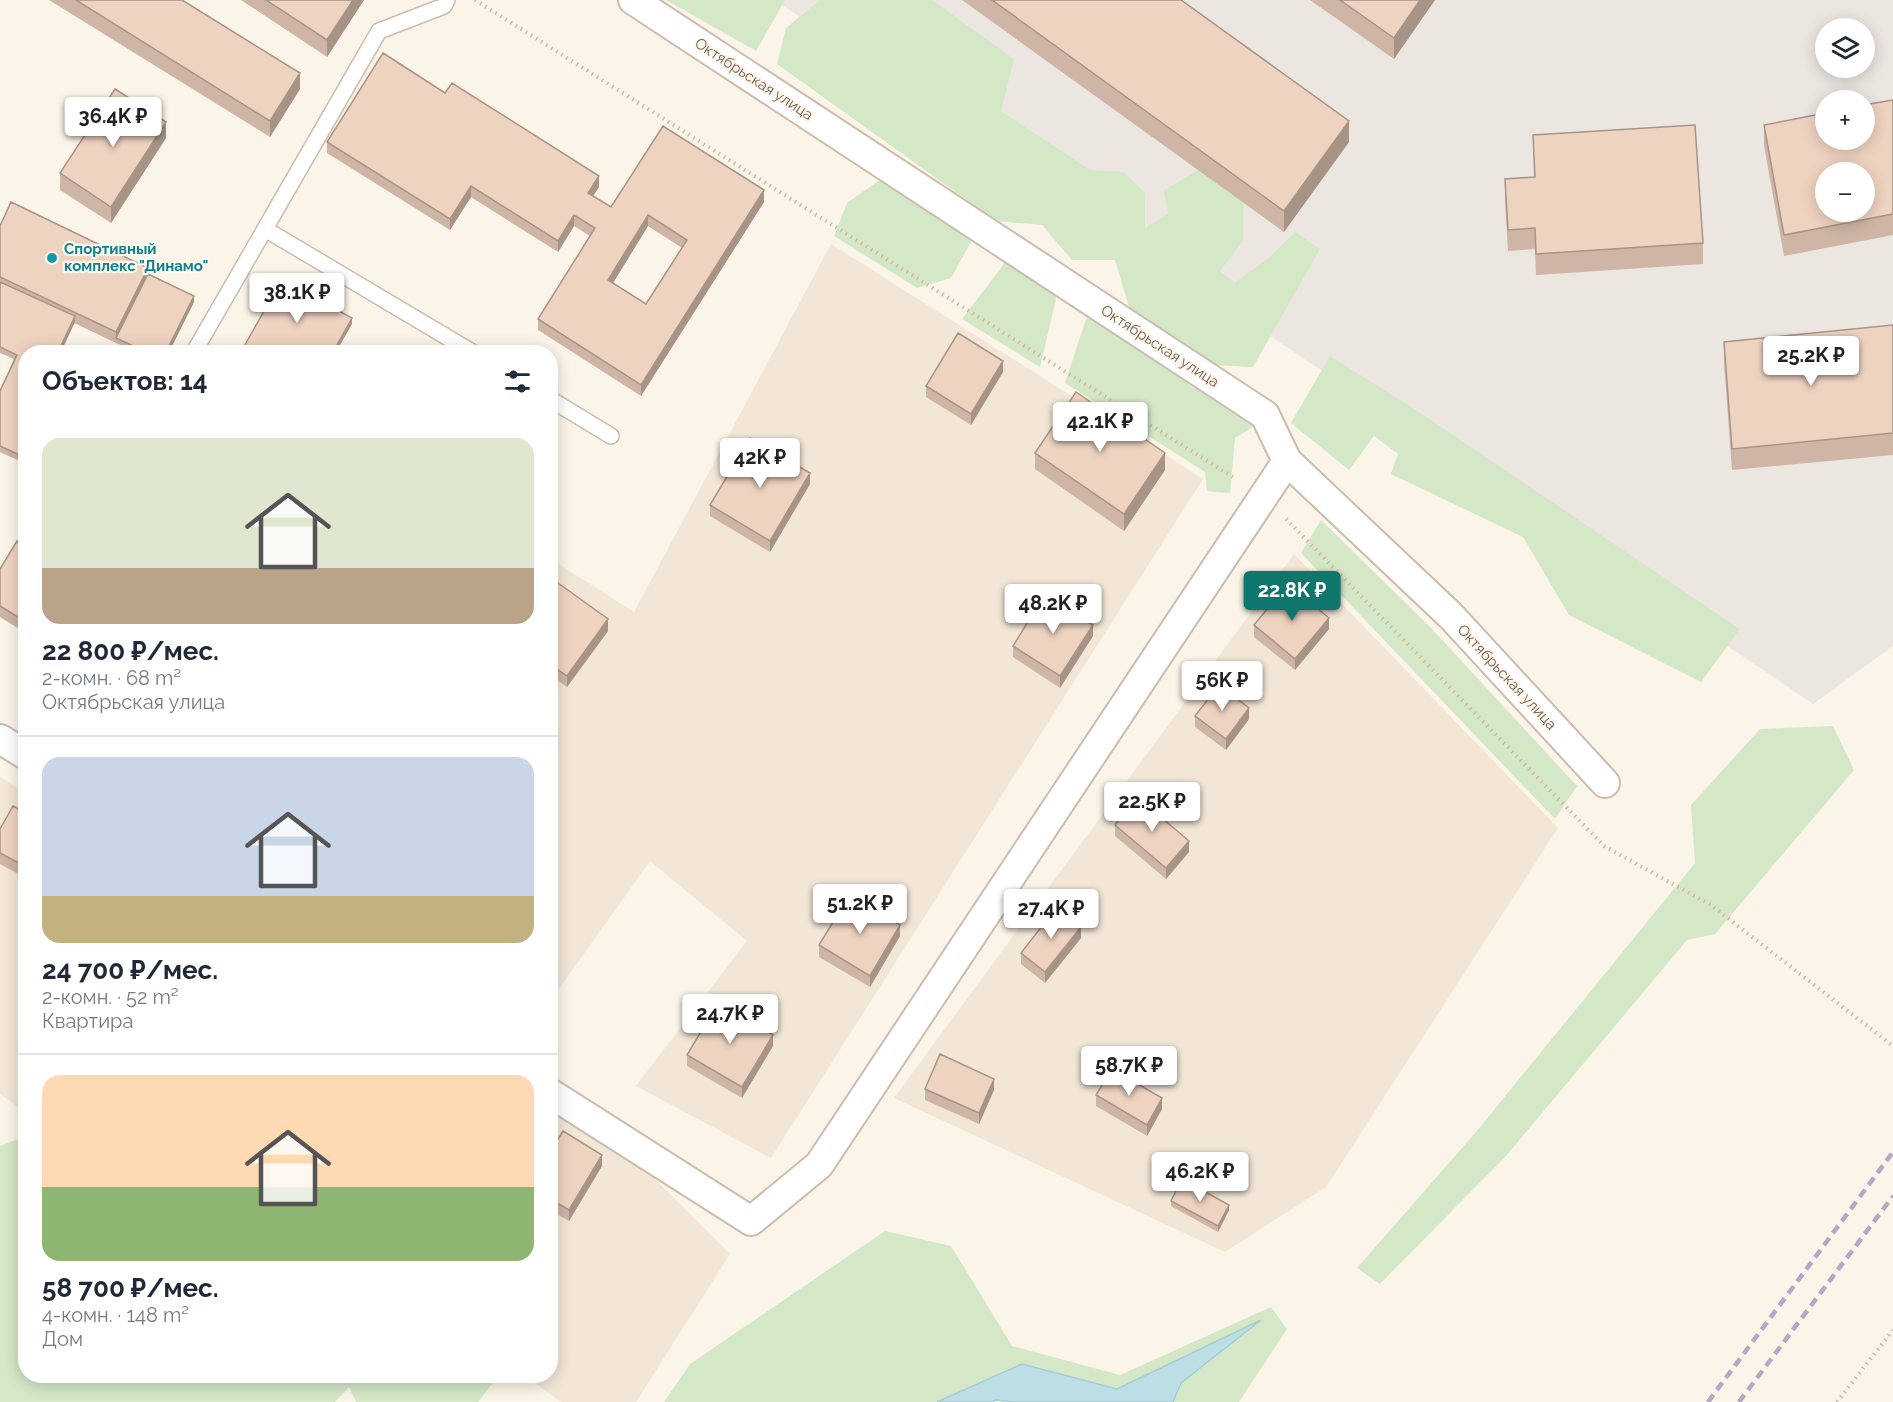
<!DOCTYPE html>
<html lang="ru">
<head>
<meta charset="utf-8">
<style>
  body { margin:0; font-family:Raleway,sans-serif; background:#f6f6f7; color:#1f2937; height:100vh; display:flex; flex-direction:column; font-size:22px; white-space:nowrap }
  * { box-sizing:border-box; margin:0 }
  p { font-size:20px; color:#747a83 }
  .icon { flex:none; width:33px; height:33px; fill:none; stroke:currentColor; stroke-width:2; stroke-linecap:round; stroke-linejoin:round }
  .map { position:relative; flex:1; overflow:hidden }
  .panel { position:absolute; left:18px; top:345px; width:540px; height:1038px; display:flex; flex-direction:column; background:#fff; border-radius:24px; box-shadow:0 3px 15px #0003 }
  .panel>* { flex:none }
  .buttons { position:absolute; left:1815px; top:18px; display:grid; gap:12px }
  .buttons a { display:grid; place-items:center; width:60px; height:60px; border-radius:50%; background:#fff; box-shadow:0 3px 15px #0003; font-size:30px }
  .price { position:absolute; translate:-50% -51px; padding:0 14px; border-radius:6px; background:#fff; color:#222; font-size:20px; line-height:39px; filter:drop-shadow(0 2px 3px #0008) }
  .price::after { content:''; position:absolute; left:50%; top:36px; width:18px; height:14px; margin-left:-9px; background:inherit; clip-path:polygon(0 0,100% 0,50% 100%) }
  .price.current { background:#0f766e; color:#fff }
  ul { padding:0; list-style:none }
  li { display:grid; align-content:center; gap:12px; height:318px; padding:0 24px }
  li+li { border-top:2px solid #e0e1e3 }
  li span { display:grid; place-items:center; height:186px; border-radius:18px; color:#555 }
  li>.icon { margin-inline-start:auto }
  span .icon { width:108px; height:108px; fill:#fffc; stroke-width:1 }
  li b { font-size:26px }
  h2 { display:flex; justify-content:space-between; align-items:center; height:72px; padding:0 24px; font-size:26px }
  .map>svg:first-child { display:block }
  .residential { fill:#f2e6d6 }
  .industrial { fill:#ece6e1; fill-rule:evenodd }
  .green { fill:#d4e8c7 }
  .water { fill:#bddee4; stroke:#a4cdd5; stroke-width:1.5 }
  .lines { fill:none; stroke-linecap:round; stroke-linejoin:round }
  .service-casing { stroke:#cdbcae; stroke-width:18 }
  .minor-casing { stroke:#cdbcae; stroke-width:32 }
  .path { stroke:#d4b7a4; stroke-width:4; stroke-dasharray:1.5 4.5; stroke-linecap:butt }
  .service { stroke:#fff; stroke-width:15 }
  .minor { stroke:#fff; stroke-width:28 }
  .rail { stroke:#b7a6c5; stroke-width:4.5; stroke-dasharray:9 6; stroke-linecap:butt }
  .wall { fill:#ceb5a6; fill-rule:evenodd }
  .shaded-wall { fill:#a79487 }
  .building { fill:#efd3c1; stroke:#a79487; stroke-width:1.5; fill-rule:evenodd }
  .culture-dot { fill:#0f9aa8; stroke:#fef8ee; stroke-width:2 }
  .labels { text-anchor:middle; stroke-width:4.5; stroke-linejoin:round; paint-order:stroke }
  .street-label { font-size:15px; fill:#745b4d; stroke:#fef8ee }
  .culture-label { font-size:15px; font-weight:bold; fill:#0d838f; stroke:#fef8ee; text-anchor:start }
</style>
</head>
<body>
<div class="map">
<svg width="1893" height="1402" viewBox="0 0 1893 1402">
  <rect width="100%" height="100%" fill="#fbf4e8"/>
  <path class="residential" d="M831,244L1203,479L771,1158L636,1086L747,941L650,861L551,1000V559L634,612Z
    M1294,554L1558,828L1326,1187L1225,1252L894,1098Z
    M0,777L25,793V1112L0,1094Z
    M562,1111L653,1177L730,1254L636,1402H561L525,1376H550V1129Z"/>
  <path class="industrial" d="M775,0H1893V646L1813,704ZM1826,28H1864V68H1826ZM1826,100H1864V140H1826ZM1826,172H1864V212H1826Z"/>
  <path class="green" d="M666,0H785L756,51Z
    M820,0H932L1014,59L1001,111L1090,170L1124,172L1145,193V228L1168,214L1164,190L1207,165L1244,188L1243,241L1220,271L1234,283L1269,258L1295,232L1320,249L1253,367L1192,364L1132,317L1115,260H1072L1042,225L996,221L777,64L786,28Z
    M884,177L912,180L971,242L951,278L917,288L834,236L847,203Z
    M1010,256L1060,282L1040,367L962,319Z
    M1088,313L1171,363L1193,389L1214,382L1259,423L1235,438L1230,493L1207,491L1205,472L1065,383Z
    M1330,356L1419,412L1740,629L1701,682L1569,615L1523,537L1391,474L1398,454L1374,436L1349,470L1291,423Z
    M1321,520L1432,629L1577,786L1555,819L1301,553Z
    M1833,726L1854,770L1715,934L1687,940L1506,1156L1380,1284L1357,1268L1476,1132L1695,863L1691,805L1760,729Z
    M18,1139L26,1144V1376H498L478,1402H356L349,1387L335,1402H0V1146Z
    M885,1231L951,1246L1012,1346L1120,1375L1271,1307L1287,1329L1239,1402H1173L1181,1383L1258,1322L1117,1389L1022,1364L937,1402H664L690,1364Z"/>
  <path class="water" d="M1261,1320L1181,1383L1173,1402H1014L996,1400L992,1402H937L1022,1364L1117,1389Z"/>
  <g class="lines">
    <g class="service-casing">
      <path id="service" d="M265,229L472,352
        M194,352L379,31L444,6L447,0
        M550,399L611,436"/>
    </g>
    <g class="minor-casing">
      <path id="minor" d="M633,0L1265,415L1287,461L1451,616L1605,783
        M0,739L26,755
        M550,1093L751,1221L819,1165L1287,461"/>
    </g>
    <path class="path" d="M475,0L1236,479
      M1286,519L1604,846L1711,905L1893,1046
      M1837,1402L1893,1330"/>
    <use href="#service" class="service"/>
    <use href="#minor" class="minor"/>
    <path class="rail" d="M1708,1402L1893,1152
      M1739,1402L1893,1196"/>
  </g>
  <path class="wall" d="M49,0H182L300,89L270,137Z
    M241,0H364L327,57Z
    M962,0H1181L1349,142L1284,232Z
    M1310,0H1435L1394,59Z
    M445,93L599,187L593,196L611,207L764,202L641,396L538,330V319L590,236L574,226L558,252L471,197L450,230L327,153V142ZM648,226L682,248L646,304L613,283Z
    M1893,100V235L1784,256L1764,146V125Z
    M1533,135L1703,243V264L1536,275L1535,249L1508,251L1505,200V179L1534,177Z
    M166,138L111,223L60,190V173Z
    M0,226L148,274L194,302L169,352H135L74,323L26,352V464L0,452V391L14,359L0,353Z
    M1893,325V455L1732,470L1724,363V342Z
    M1003,372L971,425L926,397V386Z
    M1035,453L1165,470L1124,531L1035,469Z
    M810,484L770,552L710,516V505Z
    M26,546V633L0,617V569Z
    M550,594L608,631L567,687L550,675Z
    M1254,625L1329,629L1295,670L1254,637Z
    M1093,636L1060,688L1013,657V646Z
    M1195,716L1249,719L1226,750L1195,727Z
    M26,813V878L0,864V829Z
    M1115,825L1189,852L1166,879L1115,836Z
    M900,936L870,987L819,957V945Z
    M1081,938L1045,983L1021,964V953Z
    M773,1046L742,1098L687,1066V1055Z
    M925,1089L994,1090L979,1124L925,1100Z
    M1096,1095L1162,1109L1147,1136L1096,1106Z
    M550,1152L602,1166L569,1221L550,1210Z
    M1171,1201L1229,1210L1218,1232L1171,1206Z"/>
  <path class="shaded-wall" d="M353,0H364L327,57V40Z
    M1420,0H1435L1394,59V38Z
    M300,73V89L270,137V121Z
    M1349,121V142L1284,232V211Z
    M166,122V138L111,223V207Z
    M599,176V187L588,204V193Z
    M471,186V197L450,230V219Z
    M764,190V202L641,396V385Z
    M574,215V226L558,252V241Z
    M648,215V226L608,291V280Z
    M148,268V279L116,338V343V332Z
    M194,296V302L169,352H166Z
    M75,316V322L61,352H58Z
    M352,318V324L336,352H333Z
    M1003,361V372L971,425V414Z
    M1165,453V470L1124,531V514Z
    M810,473V484L770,552V541Z
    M1329,618V629L1295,670V659Z
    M608,619V631L567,687V676Z
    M1093,625V636L1060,688V676Z
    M1249,708V719L1226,750V739Z
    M1189,841V852L1166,879V868Z
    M900,925V936L870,987V976Z
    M1081,927V938L1045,983V972Z
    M773,1035V1046L742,1098V1087Z
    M994,1079V1090L979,1124V1113Z
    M1162,1098V1109L1147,1136V1125Z
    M602,1155V1166L569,1221V1210Z
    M1229,1205V1210L1218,1232V1226Z"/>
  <path class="building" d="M76,0H182L300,73L270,121Z
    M266,0H353L327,40Z
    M992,0H1181L1349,121L1284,211Z
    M1340,0H1420L1394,38Z
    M383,53L445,93L452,83L599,176L588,193L611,207L663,126L764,190L641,385L538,319L595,228L574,215L558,241L471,186L450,219L327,142ZM648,215L687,240L646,304L608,280Z
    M115,89L166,122L111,207L60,173Z
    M1893,100V214L1784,235L1764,125L1826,113V140H1864V105ZM1826,172H1864V212H1826Z
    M1695,125L1703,243L1536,254L1535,228L1508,230L1505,179L1535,177L1533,135Z
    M11,202L148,268L116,332L0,277V226Z
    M148,274L194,296L166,352H146L116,338Z
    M282,279L352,318L333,352H241Z
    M0,282L75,316L58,352H26V458L0,446V391L17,355L0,347Z
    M1893,325V433L1732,449L1724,342Z
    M958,333L1003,361L971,414L926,386Z
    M1076,392L1165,453L1124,514L1035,453Z
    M750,438L810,473L770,541L710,505Z
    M17,541L26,546V622L0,606V569Z
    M558,583L608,619L567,676L550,664V594Z
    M1288,584L1329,618L1295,659L1254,625Z
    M1045,594L1093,625L1060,676L1013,646Z
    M1219,685L1249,708L1226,739L1195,716Z
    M1137,797L1189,841L1166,868L1115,825Z
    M13,806L26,813V867L0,853V829Z
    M850,894L900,925L870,976L819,945Z
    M1056,908L1081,927L1045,972L1021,953Z
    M718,1003L773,1035L742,1087L687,1055Z
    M940,1054L994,1079L979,1113L925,1089Z
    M1112,1069L1162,1098L1147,1125L1096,1095Z
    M563,1131L602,1155L569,1210L550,1199V1152Z
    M1182,1179L1229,1205L1218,1226L1171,1201Z"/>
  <circle class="culture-dot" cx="52" cy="258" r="6"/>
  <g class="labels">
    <g class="street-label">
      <text transform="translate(754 79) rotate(33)" y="5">Октябрьская улица</text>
      <text transform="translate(1160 346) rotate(33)" y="5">Октябрьская улица</text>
      <text transform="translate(1507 677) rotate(47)" y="5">Октябрьская улица</text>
    </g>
    <g class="culture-label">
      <text x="64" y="254">Спортивный<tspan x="64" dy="17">комплекс "Динамо"</tspan></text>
    </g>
  </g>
</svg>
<div class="buttons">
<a><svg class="icon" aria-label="layers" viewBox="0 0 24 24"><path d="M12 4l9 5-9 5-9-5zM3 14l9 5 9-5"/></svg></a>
<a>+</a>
<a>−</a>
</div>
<b class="price" style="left:113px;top:148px">36.4K ₽</b>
<b class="price" style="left:297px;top:324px">38.1K ₽</b>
<b class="price" style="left:1811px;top:387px">25.2K ₽</b>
<b class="price" style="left:1100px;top:453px">42.1K ₽</b>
<b class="price" style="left:760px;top:489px">42K ₽</b>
<b class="price current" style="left:1292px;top:622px">22.8K ₽</b>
<b class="price" style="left:1053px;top:635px">48.2K ₽</b>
<b class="price" style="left:1222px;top:712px">56K ₽</b>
<b class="price" style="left:1152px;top:833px">22.5K ₽</b>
<b class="price" style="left:860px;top:935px">51.2K ₽</b>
<b class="price" style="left:1051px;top:940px">27.4K ₽</b>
<b class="price" style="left:730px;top:1045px">24.7K ₽</b>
<b class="price" style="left:1129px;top:1097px">58.7K ₽</b>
<b class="price" style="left:1200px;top:1203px">46.2K ₽</b>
<section class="panel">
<h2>Объектов: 14<svg class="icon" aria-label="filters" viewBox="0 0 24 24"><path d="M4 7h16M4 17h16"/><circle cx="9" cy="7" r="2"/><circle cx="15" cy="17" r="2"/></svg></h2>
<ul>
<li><span style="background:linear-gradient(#dfe7d0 70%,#b9a48a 0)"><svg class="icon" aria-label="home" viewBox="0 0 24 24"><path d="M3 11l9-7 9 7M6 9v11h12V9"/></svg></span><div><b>22 800 ₽/мес.</b><p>2-комн. · 68 m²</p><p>Октябрьская улица</p></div></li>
<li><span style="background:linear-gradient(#c9d6e8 75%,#c2b280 0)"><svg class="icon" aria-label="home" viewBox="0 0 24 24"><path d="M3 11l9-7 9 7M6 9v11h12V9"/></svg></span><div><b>24 700 ₽/мес.</b><p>2-комн. · 52 m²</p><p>Квартира</p></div></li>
<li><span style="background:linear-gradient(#ffd9b3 60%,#8fb573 0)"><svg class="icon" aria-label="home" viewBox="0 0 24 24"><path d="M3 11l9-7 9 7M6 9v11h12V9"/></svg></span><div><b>58 700 ₽/мес.</b><p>4-комн. · 148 m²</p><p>Дом</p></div></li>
</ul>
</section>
</div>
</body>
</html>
